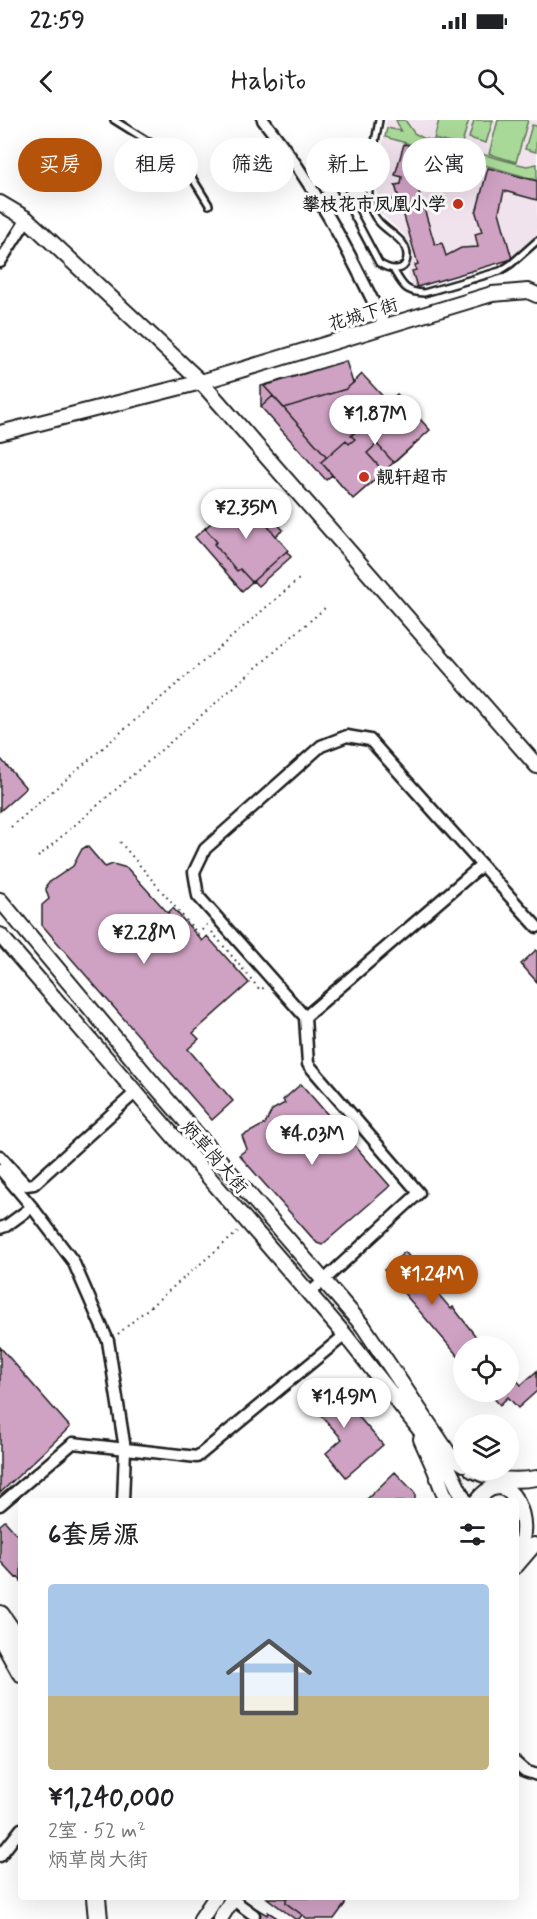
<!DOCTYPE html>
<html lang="zh">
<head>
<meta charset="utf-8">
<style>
  body { margin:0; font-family:Mynerve,"LXGW WenKai TC",sans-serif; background:#f6f6f6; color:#202124; height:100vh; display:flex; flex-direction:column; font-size:22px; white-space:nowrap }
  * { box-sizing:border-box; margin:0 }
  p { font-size:20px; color:#757577 }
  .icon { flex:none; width:33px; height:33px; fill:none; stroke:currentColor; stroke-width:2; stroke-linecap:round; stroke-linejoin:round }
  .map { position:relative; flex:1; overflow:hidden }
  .side { position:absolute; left:18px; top:1378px; width:501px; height:402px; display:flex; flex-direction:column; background:#fff; border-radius:6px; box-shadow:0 6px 24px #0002 }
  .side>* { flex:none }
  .hud { position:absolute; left:18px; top:18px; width:501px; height:54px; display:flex; gap:12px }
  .tools { position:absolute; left:453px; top:1216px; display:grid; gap:12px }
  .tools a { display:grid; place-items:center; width:66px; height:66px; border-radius:50%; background:#fff; box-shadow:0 6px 24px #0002; font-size:30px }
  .price { position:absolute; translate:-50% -51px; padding:0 14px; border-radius:21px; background:#fff; color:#222; font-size:20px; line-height:39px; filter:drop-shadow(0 2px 3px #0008) }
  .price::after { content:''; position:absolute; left:50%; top:36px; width:18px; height:14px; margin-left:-9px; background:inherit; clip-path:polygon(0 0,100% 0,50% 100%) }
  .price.current { background:#b45309; color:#fff }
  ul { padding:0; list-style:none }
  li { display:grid; align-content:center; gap:12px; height:318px; padding:0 30px }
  li span { display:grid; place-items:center; height:186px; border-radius:6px; color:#555 }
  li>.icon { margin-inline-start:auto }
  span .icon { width:108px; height:108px; fill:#fffc; stroke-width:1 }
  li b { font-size:26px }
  h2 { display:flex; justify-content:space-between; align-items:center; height:72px; padding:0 30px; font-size:26px }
  .chip { padding:0 21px; border-radius:27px; background:#fff; box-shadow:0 6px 24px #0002; font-size:21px; line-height:54px }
  .chip.current { background:#b45309; color:#fff }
  .status { display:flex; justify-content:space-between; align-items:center; height:42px; padding:0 30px; background:#fff; direction:ltr }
  .status svg { height:16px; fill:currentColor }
  header { display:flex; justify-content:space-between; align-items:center; height:78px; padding:0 30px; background:#fff; font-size:27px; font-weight:600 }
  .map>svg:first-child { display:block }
  .built { fill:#f1e3ed }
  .green { fill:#a9d999; stroke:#627a5a; stroke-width:1.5 }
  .building { fill:#cfa1c3; stroke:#1c1c1c; stroke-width:1.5 }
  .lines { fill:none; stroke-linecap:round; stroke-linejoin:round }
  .service-casing { stroke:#1c1c1c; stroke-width:10 }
  .minor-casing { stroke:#1c1c1c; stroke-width:15 }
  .tertiary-casing { stroke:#1c1c1c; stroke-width:18 }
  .trunk-casing { stroke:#1c1c1c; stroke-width:22 }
  .path { stroke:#1c1c1c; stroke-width:2; stroke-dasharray:1.5 4.5; stroke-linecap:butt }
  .service { stroke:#fff; stroke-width:5 }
  .minor { stroke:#fff; stroke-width:10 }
  .tertiary { stroke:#fff; stroke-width:14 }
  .trunk { stroke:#fff; stroke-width:18 }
  .path-bridge { stroke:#1c1c1c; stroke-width:2; stroke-dasharray:1.5 4.5; stroke-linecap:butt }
  .poi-dot { fill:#c8321e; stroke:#fff; stroke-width:2 }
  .labels { text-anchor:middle; stroke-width:6; stroke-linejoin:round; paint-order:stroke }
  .poi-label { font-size:18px; font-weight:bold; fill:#1c1c1c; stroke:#fff; text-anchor:end }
  .street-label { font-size:18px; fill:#1c1c1c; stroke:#fff }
</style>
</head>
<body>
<div class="status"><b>22:59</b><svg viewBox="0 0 49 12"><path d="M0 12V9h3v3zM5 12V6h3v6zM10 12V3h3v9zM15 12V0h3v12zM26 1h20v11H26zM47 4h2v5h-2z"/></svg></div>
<header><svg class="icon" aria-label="back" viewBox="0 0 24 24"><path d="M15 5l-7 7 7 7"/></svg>Habito<svg class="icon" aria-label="search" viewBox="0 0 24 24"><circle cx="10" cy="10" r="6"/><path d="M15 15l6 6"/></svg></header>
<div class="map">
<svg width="537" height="1799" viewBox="0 0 537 1799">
  <rect width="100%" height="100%" fill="#fff"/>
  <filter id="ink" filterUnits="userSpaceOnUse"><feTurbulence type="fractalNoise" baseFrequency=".0167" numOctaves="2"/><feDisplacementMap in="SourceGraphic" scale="12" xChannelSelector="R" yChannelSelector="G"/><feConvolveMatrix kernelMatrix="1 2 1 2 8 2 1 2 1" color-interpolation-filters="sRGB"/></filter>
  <g filter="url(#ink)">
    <path class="built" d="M386,0H537V116L512,139L417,167L412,164L409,159L408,153L413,138L412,129L403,114L382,95L376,69Z"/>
    <path class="green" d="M396,0H405L414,13L423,18L518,44L527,46L537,44V60L385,17L387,8L401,11Z
      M439,0H469L461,26L434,19Z
      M474,0H493L486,23L469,18Z
      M498,0H528L516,42L489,34Z
      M532,5L537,6L536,32L525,29Z"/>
    <path class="building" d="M404,24L430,31L419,72L435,125L442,123L446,136L461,128L478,127L475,114L482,112L476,93L488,48L537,61V80L504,71L499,92L512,139L417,167L412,151L416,150L415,145L418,144L395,65L401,64L402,57L395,55Z
      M346,241L353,263L346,269L284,288L264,266Z
      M346,241L353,263L362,254L388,282L397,274L430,310L353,379L332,355L326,360L261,287V266Z
      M397,274L430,310L394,343L377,324L367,333L384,352L353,379L321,342L346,320L349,324L355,319L351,316L372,296L375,299L380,295L377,292Z
      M273,276L327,337L321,342L332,355L326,360L261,287Z
      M242,376L288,430L252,462L240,449L237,451L214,424L217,422L205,408Z
      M242,376L253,390L260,383L283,410L276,416L288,430L287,432L291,437L258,466L253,461L242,471L195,417Z
      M0,638L26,668L0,691Z
      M87,726L105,747L113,744L127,748L168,793L173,788L202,821L207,816L249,863L193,913L199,919L188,929L233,981L212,1000L42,805V785L49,779L46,770L47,764L73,746L82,729Z
      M536,830L537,831V862L521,844Z
      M301,964L390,1066L322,1125L317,1123L239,1035L247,1029L242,1016L265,1004L272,990L285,983L283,980Z
      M405,1132L416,1144L414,1146L451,1189L453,1187L484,1227H464V1243L384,1150Z
      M0,1227L70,1307L0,1373Z
      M537,1251V1271L518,1288L508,1277L500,1285L488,1272H508L510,1253L521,1265Z
      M327,1260L383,1325L346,1357L326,1333L342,1319L306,1278Z
      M395,1352L415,1373V1382H364Z
      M5,1401L21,1419V1461L18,1457L16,1458L0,1441V1405Z
      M267,1778H345V1784L334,1799H308L302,1795L299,1799H295Z
      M286,1778H345V1784L334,1799H308L286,1783Z
      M257,1789L267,1795L268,1792L276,1797L275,1799H252Z"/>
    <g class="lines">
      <g class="service-casing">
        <path id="service" d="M114,0L183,43L209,85
          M310,66C320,61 326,58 336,62L379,143C389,150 406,154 407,137C408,116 380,112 372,91C363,67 375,26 379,0
          M371,90L393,83
          M394,151C403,166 405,172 424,173L500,151L511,144L537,121"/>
      </g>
      <g class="minor-casing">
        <path id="minor" d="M263,0C314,63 350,133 385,206
          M0,142L27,99
          M305,897L482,745
          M0,1036L26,1065L34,1064L136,972
          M0,1049L32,1087L73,1141L108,1221L125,1329L123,1382
          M0,1108L6,1106L32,1087
          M310,1173L419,1073L308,944L305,897L198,776L194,752L205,729L321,626L347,616L370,620L537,807
          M0,1385L73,1323L197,1337L345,1215
          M516,1643L525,1651L537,1655
          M0,1736L21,1709
          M232,1779L254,1795"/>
      </g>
      <g class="tertiary-casing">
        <path id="tertiary" d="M0,83L27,99L201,262L537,646
          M0,313L201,262L492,174L528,171L537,175
          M0,780L151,961L363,1206L449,1334L464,1344
          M0,815L345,1215L446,1343L465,1382
          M421,1319L435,1350L447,1382
          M472,1350C493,1360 514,1362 537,1358
          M476,1382C509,1337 537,1407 516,1431
          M516,1446L534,1425
          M201,1799L215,1778
          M220,1799L233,1778"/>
      </g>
      <g class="trunk-casing">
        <path id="trunk" d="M0,1495L21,1525
          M0,1514L21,1552
          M96,1778L98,1799"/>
      </g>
      <path class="path" d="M11,707L299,459
        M120,722L198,814L207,805L209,807
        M38,737L325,488
        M212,812L260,870L265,867
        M118,1214L239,1111"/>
      <use href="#service" class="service"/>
      <use href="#minor" class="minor"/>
      <use href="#tertiary" class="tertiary"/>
      <use href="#trunk" class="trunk"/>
      <path class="path-bridge" d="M471,151L475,164"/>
    </g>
  </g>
  <g class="poi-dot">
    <circle cx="458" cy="84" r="6"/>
    <circle cx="364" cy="357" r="6"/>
  </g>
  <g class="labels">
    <g class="poi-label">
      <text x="446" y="90">攀枝花市凤凰小学</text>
      <text x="376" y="363" text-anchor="start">靓轩超市</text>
    </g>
    <g class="street-label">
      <text transform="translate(363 194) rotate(-17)" y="6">花城下街</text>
      <text transform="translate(215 1037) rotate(49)" y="6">炳草岗大街</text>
    </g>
  </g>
</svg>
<div class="tools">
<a><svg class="icon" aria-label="locate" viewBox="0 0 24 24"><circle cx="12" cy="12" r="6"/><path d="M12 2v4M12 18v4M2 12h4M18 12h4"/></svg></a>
<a><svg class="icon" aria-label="layers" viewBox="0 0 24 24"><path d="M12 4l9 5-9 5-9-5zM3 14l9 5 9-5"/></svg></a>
</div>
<b class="price" style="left:375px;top:326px">¥1.87M</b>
<b class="price" style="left:246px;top:420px">¥2.35M</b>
<b class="price" style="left:144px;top:845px">¥2.28M</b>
<b class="price" style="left:312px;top:1046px">¥4.03M</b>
<b class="price current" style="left:432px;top:1186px">¥1.24M</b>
<b class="price" style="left:344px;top:1309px">¥1.49M</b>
<div class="hud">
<a class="chip current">买房</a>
<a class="chip">租房</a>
<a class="chip">筛选</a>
<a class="chip">新上</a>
<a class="chip">公寓</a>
</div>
<section class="side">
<h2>6套房源<svg class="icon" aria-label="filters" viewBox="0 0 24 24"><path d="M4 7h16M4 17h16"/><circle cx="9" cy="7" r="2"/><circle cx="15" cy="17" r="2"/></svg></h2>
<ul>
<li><span style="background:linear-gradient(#a9c7e8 60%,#c2b280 0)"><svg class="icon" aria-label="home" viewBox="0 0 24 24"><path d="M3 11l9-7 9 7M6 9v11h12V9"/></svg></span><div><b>¥1,240,000</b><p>2室 · 52 m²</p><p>炳草岗大街</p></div></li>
</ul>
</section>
</div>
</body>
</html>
